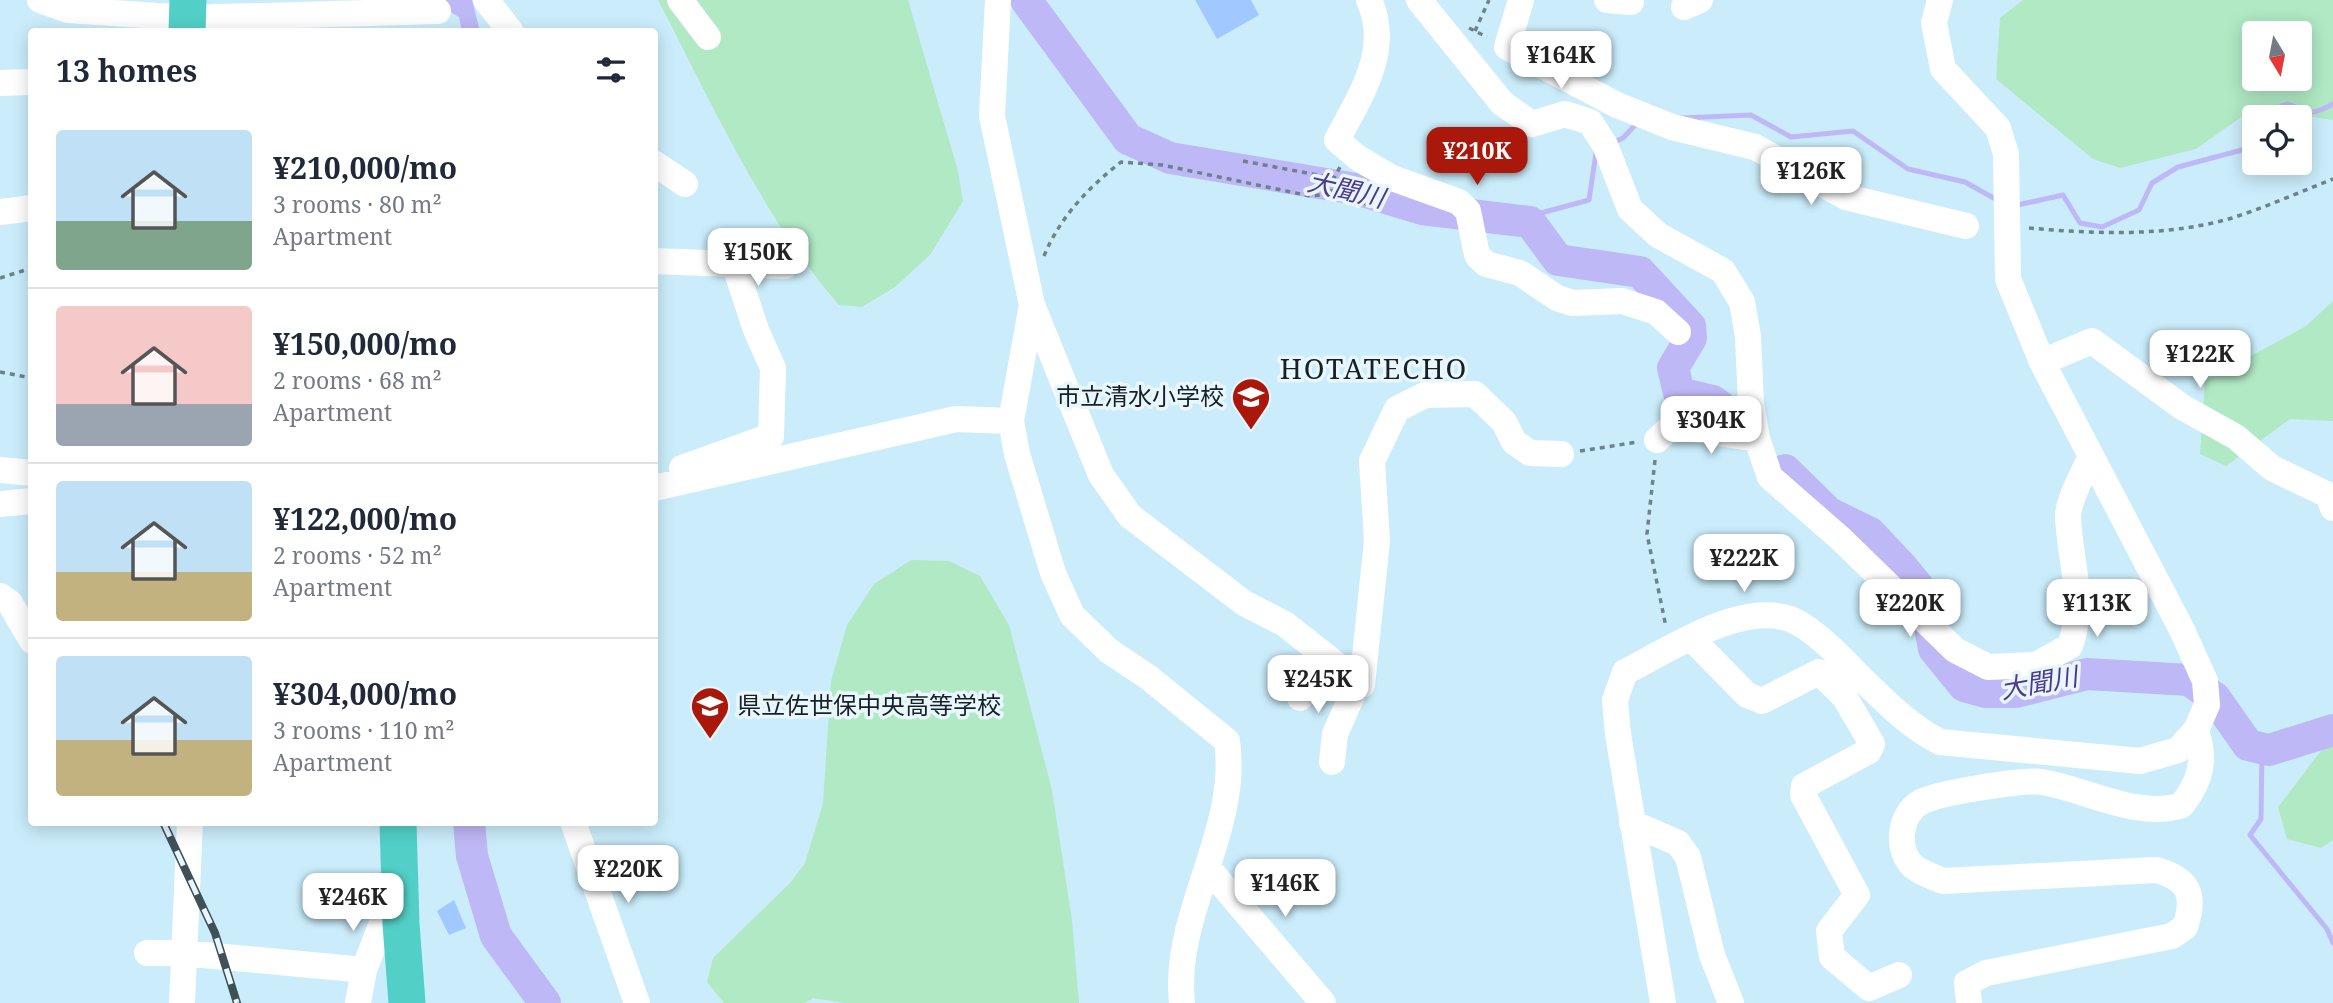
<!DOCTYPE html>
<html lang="en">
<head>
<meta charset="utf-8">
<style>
  body { margin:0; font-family:"Noto Serif","Noto Sans JP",serif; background:#f2f2f3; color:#1f2937; height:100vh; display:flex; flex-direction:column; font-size:26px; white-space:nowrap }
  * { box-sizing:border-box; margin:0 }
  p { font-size:23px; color:#747a83 }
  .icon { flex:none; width:38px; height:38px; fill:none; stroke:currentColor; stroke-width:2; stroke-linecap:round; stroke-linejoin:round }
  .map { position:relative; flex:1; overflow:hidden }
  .sheet { position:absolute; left:28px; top:28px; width:630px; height:798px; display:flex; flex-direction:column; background:#fff; border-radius:7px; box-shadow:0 4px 18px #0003 }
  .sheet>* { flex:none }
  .needle { width:46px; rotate:170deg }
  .buttons { position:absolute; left:2242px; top:21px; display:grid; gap:14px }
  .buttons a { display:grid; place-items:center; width:70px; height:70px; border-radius:7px; background:#fff; box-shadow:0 4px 18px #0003; font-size:35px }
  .price { position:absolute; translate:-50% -60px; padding:0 16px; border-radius:14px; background:#fff; color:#222; font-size:23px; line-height:46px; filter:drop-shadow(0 2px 4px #0008) }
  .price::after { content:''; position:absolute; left:50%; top:42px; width:21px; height:16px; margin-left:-10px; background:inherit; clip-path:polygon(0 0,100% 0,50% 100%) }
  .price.current { background:#aa180c; color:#fff }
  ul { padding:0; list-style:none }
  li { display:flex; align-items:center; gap:21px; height:175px; padding:0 28px }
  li+li { border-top:2px solid #e0e1e3 }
  li span { display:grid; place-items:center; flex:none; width:196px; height:140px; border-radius:7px; color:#555 }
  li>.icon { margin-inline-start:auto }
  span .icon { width:84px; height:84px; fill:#fffc; stroke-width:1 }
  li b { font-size:30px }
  h2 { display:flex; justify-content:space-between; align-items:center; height:84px; padding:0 28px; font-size:30px }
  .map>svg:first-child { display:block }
  .green { fill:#b0e9c4; fill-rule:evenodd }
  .water { fill:#bfb8f6 }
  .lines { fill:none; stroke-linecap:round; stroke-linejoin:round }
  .stream { stroke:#bfb8f6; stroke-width:5 }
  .river { stroke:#bfb8f6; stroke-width:32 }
  .building { fill:#a1c9ff }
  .path { stroke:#6c838c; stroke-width:3.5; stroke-dasharray:5 5; stroke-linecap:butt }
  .minor { stroke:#fff; stroke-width:26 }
  .highway { stroke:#52d0c8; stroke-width:37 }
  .rail-casing { stroke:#3f5057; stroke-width:8 }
  .rail { stroke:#e9f7fc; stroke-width:5; stroke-dasharray:16; stroke-linecap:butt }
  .labels { text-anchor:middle; stroke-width:7; stroke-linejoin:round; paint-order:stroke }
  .poi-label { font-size:24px; fill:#152126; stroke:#e9f7fc; text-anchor:end }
  .water-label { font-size:26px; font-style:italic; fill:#4d3991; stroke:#e9f7fc }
  .quarter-label { font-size:28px; letter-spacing:2px; fill:#152126; stroke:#e9f7fc }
</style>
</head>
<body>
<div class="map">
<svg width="2333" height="1003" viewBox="0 0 2333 1003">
  <rect width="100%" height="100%" fill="#cbedfb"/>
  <path class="green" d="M658,0H908L958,171L963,201L930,255L895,287L862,307L839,305C764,220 710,100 658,0Z
    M2023,0H2333V120L2254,108L2196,149L2120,168L2093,159L1996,79L2000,18ZM2300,33V79H2254V33Z
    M2333,301V421L2290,419L2226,466L2200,454L2205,381L2306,326Z
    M911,560L949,561L980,576L1009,625L1052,790L1072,920L1079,1003H844L813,998L805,1003H724L707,982L713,958L790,883L805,863L823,803L831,681L847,625L874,584Z
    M2333,735V840L2321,848L2287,839L2278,807Z"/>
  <path class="water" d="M446,0H472L480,31H462L459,17L452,13Z
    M456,823H477L480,847L490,873L496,922L462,872L456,857Z"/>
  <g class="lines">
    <path class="stream" d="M2270,117L2281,106L2288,104C2309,112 2310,117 2333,104
      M1681,118L1751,115L1791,137L1853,131L1908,169L1965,182L1997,200
      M1613,143L1623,138L1637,123
      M2013,206L2063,195L2080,223L2102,227L2139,210L2152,183L2178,167L2242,150L2254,138
      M1530,222L1541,213L1589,200L1596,153
      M2262,748L2261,819L2250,835L2327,929L2333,943"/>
    <path class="river" d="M1026,0L1128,139L1170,158L1356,189L1422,209L1530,222L1558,260L1640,272L1690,326L1691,338L1673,368L1679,393L1713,401L1733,416
      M1785,470L1829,513L1870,533L1903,568L1924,594L1934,649L1964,686L1986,692H2016L2087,674L2189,680L2215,698L2248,745L2269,750L2333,730
      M469,822L472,856L496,936L545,1003"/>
  </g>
  <path class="building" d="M1195,0H1251L1259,15L1217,39Z
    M454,900L466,928L449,935L437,911Z"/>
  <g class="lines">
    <path class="path" d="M1469,28L1487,37
      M1475,31L1489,0
      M1243,161L1334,178L1340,167
      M1331,194L1335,177
      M2029,228C2095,234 2167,237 2232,218C2266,207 2300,192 2333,179
      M1044,256C1060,217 1088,188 1121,162L1162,165L1310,196L1331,194L1376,207
      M0,278L32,268
      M0,372L32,378
      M1580,451L1638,442
      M1655,460L1647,534L1666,627"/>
    <path class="minor" d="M40,0L68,10L188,18L438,11
      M486,0L511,32
      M680,0L708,37
      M998,0L992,116L1032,305L1101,475L1130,516L1244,603L1285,624L1362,685L1377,541L1372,461L1397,409L1425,395L1475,394L1504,422L1514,442L1530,453L1561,454
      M1369,0C1392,50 1360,96 1337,140L1358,158L1392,178L1459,202L1468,211L1477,255L1486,264L1520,273L1557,298L1573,303L1622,301L1656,312L1678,332
      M1419,0L1502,103L1532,124L1565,114L1590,122L1605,145L1630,209L1658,235L1723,271L1742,302L1748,336L1751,404L1757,439L1770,477L1841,539L1955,650L1988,667L2036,665L2070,646C2086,602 2070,562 2068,517C2068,499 2084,473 2091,456
      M1521,0L1507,47L1617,105L1672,127L1755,147L1846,197L1966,226
      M1607,0L1631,2
      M1684,7L1700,0
      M0,83L32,82
      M654,163L685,184
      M0,212L32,208
      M654,261L785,266
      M1032,305L1011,421L1017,454L1053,573L1072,615L1109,651L1148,677L1227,741C1240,831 1172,914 1182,1003
      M2042,362L2092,341L2182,407L2236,437L2272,468L2328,495L2333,508
      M1657,440L1672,426L1757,439
      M682,468L771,436L773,368L756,330L734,263
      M0,470L32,473
      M654,488L956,419L1011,421
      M0,504L32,501
      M0,596L10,603L32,641
      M1691,638L1747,695L1762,701L1819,672L1844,696L1872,744L1869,751L1804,786L1803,795L1857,895L1829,931L1832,957L1869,988L1899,975
      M1300,698L1330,662
      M1332,762L1335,734L1358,682
      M573,822L637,1003
      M1632,823L1678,843L1688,857L1712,955L1731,1003
      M1208,868L1323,1003
      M147,953H183L364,970
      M182,1003L190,822
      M358,1003L364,970L382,923L401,924
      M1663,1003L1618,734L1615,700L1625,672C1669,650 1740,601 1790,619C1812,627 1841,657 1857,674C1883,699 1907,725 1940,742L2140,761L2178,750L2196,730L2207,705L2205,681L2182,630L2042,362L2008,279L2006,154L1998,128L1943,69L1934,23L1940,0
      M1969,1003L1967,983L1986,973L2172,936L2185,927C2196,895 2189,879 2156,870L1943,881C1933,877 1922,873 1914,867C1895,850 1899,814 1921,802C1938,793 2024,779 2042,782C2085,789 2140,820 2182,805C2201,780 2206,760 2196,730"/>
    <path class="highway" d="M187,32L188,0
      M398,822L401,924L407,1003"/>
    <g class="rail-casing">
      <path id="rail" d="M163,822L215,933L237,1003"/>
    </g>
    <use href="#rail" class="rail"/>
  </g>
  <defs>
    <g id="school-pin" transform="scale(2.0125)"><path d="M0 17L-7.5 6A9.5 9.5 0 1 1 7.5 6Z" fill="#aa180c" stroke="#e9f7fc"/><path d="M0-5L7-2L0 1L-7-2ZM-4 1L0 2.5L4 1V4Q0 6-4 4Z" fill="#fff"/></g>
  </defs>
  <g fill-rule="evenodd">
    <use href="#school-pin" x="1251" y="397"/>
    <use href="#school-pin" x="710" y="706"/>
  </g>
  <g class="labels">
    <g class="poi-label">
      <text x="1224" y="405">市立清水小学校</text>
      <text x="737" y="714" text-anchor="start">県立佐世保中央高等学校</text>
    </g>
    <g class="water-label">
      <text transform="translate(1346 190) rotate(13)" y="9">大聞川</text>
      <text transform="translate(2039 683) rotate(-10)" y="9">大聞川</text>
    </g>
    <g class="quarter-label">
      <text x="1374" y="379">HOTATECHO</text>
    </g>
  </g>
</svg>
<div class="buttons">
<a><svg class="needle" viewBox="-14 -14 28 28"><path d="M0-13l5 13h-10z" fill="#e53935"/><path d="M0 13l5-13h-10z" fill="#747a83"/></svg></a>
<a><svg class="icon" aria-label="locate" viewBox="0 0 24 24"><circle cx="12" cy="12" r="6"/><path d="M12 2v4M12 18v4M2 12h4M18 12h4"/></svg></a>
</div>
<b class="price" style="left:1561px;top:91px">¥164K</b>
<b class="price current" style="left:1477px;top:187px">¥210K</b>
<b class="price" style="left:1811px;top:207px">¥126K</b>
<b class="price" style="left:758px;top:288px">¥150K</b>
<b class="price" style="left:2200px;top:390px">¥122K</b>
<b class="price" style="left:1711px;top:456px">¥304K</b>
<b class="price" style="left:1744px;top:594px">¥222K</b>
<b class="price" style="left:1910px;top:639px">¥220K</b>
<b class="price" style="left:2097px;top:639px">¥113K</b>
<b class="price" style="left:1318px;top:715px">¥245K</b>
<b class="price" style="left:628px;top:905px">¥220K</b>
<b class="price" style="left:1285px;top:919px">¥146K</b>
<b class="price" style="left:353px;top:933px">¥246K</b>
<section class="sheet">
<h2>13 homes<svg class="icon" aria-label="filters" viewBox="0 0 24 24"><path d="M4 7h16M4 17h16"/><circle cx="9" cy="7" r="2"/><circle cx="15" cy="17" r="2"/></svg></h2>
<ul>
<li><span style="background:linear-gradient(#bfe0f5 65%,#7fa58c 0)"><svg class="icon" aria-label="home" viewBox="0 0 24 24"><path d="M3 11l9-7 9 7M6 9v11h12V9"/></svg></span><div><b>¥210,000/mo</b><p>3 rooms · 80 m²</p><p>Apartment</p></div></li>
<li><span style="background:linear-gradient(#f6c9c9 70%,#9aa5b1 0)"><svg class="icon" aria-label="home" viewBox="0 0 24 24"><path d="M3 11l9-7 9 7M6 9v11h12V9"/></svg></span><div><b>¥150,000/mo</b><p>2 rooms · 68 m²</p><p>Apartment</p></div></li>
<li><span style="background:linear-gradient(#bfe0f5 65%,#c2b280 0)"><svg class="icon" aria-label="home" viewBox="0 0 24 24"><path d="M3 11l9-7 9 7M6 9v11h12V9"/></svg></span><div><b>¥122,000/mo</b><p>2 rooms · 52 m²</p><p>Apartment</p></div></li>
<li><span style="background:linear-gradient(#bfe0f5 60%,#c2b280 0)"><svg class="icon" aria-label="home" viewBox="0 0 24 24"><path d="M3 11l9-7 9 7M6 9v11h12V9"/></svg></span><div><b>¥304,000/mo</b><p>3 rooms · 110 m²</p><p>Apartment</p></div></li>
</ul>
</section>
</div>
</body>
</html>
